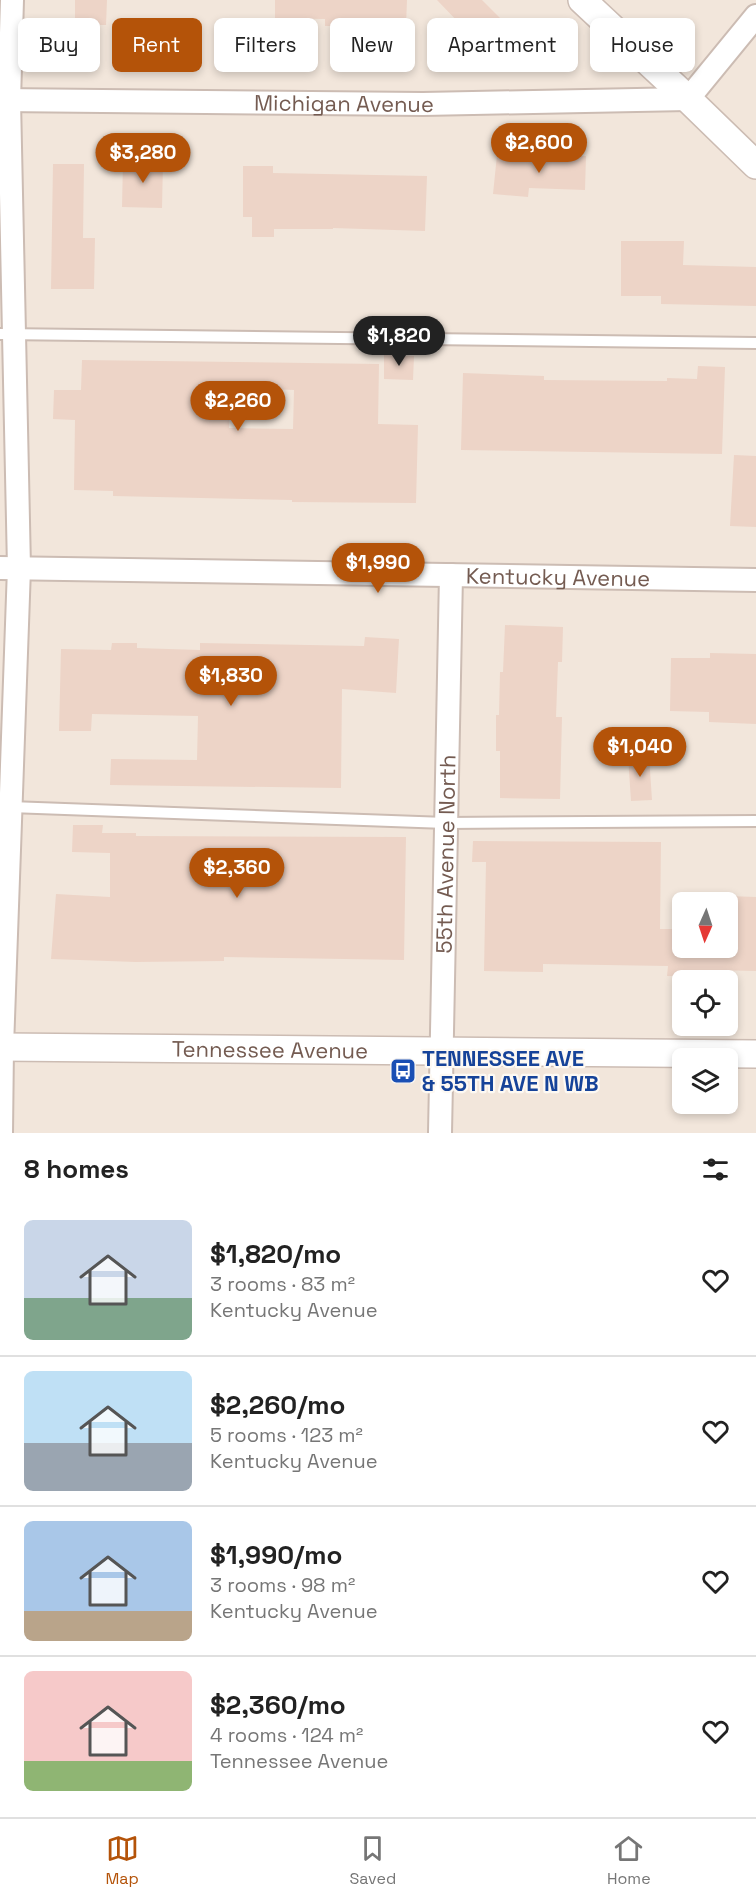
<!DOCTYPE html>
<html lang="en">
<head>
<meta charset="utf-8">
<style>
  body { margin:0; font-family:"Space Grotesk",sans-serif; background:#f2f2f2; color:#222; height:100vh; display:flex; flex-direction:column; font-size:22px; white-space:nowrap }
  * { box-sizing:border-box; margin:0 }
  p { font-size:20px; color:#767676 }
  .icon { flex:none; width:33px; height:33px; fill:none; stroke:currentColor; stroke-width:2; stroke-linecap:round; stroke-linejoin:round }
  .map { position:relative; height:1133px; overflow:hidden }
  .side { display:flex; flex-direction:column; background:#fff; flex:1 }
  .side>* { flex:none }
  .banner { position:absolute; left:18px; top:18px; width:720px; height:54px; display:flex; gap:12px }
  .needle { width:39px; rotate:183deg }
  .tools { position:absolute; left:672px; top:892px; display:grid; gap:12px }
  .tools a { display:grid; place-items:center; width:66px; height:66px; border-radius:9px; background:#fff; box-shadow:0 3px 9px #0003; font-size:30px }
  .price { position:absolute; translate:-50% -51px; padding:0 14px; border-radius:21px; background:#b45309; color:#fff; font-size:20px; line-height:39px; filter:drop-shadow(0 2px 3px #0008) }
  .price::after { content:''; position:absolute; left:50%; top:36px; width:18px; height:14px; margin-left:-9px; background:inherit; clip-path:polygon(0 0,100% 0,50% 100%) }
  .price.active { background:#222; color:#fff }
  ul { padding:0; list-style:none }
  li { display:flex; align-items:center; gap:18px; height:150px; padding:0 24px }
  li+li { border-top:2px solid #e0e0e0 }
  li span { display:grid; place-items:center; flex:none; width:168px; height:120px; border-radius:9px; color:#555 }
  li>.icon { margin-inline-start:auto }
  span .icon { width:72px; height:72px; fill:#fffc; stroke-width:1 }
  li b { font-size:26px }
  h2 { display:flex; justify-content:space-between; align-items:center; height:72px; padding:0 24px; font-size:26px }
  .pill { padding:0 21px; border-radius:9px; background:#fff; box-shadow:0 3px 9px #0003; font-size:21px; line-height:54px }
  .pill.active { background:#b45309; color:#fff }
  .menu { display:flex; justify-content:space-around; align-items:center; height:84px; border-top:2px solid #e0e0e0; background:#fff; font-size:16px; color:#767676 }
  .menu a { display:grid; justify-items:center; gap:3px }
  .menu .active { color:#b45309 }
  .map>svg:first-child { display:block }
  .residential { fill:#f2e6db; fill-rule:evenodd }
  .building { fill:#edd4c7; fill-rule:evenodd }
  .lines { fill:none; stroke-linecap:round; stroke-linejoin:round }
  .service-casing { stroke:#ccbcb3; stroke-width:14 }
  .minor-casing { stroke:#ccbcb3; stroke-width:26 }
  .tertiary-casing { stroke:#ccbcb3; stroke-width:30 }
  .service { stroke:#fff; stroke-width:10 }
  .minor { stroke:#fff; stroke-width:22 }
  .tertiary { stroke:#fff; stroke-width:27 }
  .labels { text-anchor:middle; stroke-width:4.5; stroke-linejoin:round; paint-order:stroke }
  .street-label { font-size:22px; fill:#745b51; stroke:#fdf9f3 }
  .transit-label { font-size:22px; font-weight:bold; fill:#164399; stroke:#fdf9f3; text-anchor:start }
</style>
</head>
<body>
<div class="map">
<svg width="756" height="1133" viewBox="0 0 756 1133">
  <rect width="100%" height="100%" fill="#fbf4ec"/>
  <path class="residential" d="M0,0H15L0,1133Z
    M19,0H756V1133H4ZM682,903H728V948H682ZM682,981H728V1026H682ZM682,1059H728V1104H682Z"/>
  <path class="building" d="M75,0H107L106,25H75Z
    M275,0H407L406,26H325V19L275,18Z
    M437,0H482L507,25L483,48Z
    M497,155L548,160V155L586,156L585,190L529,188L528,197L493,194Z
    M123,161L163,162L162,208L122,207Z
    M53,164H84L83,238H95L94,289H51Z
    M243,166H273V173L427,176L425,231L333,228V229H274V237H252V217H243Z
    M621,241H684L683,265L756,267V306L661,304V296H621Z
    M384,355L414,356L413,380L384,379Z
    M82,360L379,364L378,424L418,425L416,503L292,502V500L113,496V491L74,490L75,420L53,419L54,390H81ZM230,387L294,390L293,429L229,428Z
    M698,366L725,367L722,454L461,450L463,373L544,376V380L667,381V378L697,379Z
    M734,455L756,456V527L730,526Z
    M505,625L563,627L562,662H558L556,717H562L560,799L500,798V751H496V715H499L500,672H503Z
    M365,637L399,639L396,693L342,689L341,788L110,785L111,759L197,760L198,716L92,714L91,731H59L61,649L111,650L112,643H137V648L200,650V643L364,646Z
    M710,653L756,654V724L709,722V712L670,711L671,658H710Z
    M649,755L652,800L631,801L628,756Z
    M73,825H103L102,833H136V836L406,837L404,960L224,957V961L136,962L51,959L56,894L110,897V853L72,852Z
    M473,841L661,842L660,929H682V948H728V896L756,897V971L711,970V977L667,976L668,966L543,964V972L484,971L486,862H472Z"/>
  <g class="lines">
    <g class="service-casing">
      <path id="service" d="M0,334L756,343
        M10,807L446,823L756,821"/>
    </g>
    <g class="minor-casing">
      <g id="minor">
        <path id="s1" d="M0,100L423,104L688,99L756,16"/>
        <path id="s2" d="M0,568L756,580"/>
        <path d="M1,1133L2,1047L19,568L9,100L12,0"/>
        <path id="s3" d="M440,1133L451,575"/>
      </g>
    </g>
    <g class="tertiary-casing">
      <g id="tertiary">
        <path d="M582,0L688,99L756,165"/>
        <path id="s4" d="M0,1047L756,1054"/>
      </g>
    </g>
    <use href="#service" class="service"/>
    <use href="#minor" class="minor"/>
    <use href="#tertiary" class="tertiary"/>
  </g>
  <defs>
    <g id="bus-square" transform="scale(1.35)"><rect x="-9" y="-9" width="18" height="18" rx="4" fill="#1a4fb4" stroke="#fdf9f3"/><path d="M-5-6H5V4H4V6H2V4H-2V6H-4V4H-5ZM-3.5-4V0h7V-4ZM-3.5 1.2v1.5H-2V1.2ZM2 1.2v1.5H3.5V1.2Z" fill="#fff"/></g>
  </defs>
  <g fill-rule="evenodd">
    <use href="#bus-square" x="403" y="1071"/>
  </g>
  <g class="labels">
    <g class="street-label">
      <text dy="8" stroke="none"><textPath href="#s1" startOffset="344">Michigan Avenue</textPath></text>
      <text dy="8" stroke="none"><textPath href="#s2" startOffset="558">Kentucky Avenue</textPath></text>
      <text dy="8" stroke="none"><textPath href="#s3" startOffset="279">55th Avenue North</textPath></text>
      <text dy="8" stroke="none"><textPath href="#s4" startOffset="270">Tennessee Avenue</textPath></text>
    </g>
    <g class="transit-label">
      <text x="422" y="1066">TENNESSEE AVE<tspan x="422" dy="25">&amp; 55TH AVE N WB</tspan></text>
    </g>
  </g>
</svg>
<div class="tools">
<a><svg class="needle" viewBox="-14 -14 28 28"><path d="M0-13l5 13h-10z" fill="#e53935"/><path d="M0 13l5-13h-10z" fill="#767676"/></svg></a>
<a><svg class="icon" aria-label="locate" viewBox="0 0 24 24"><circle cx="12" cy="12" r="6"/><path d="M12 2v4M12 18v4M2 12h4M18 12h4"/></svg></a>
<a><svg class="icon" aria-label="layers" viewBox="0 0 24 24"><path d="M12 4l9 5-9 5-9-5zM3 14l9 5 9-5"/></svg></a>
</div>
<b class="price" style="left:539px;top:174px">$2,600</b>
<b class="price" style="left:143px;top:184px">$3,280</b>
<b class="price active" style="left:399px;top:367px">$1,820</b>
<b class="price" style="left:238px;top:432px">$2,260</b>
<b class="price" style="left:378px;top:594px">$1,990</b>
<b class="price" style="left:231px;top:707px">$1,830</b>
<b class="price" style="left:640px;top:778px">$1,040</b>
<b class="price" style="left:237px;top:899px">$2,360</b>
<div class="banner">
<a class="pill">Buy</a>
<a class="pill active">Rent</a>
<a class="pill">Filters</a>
<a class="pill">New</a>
<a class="pill">Apartment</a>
<a class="pill">House</a>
</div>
</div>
<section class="side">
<h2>8 homes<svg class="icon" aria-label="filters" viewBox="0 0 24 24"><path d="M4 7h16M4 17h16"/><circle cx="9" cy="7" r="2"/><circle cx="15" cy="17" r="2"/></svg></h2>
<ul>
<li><span style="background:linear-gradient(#c9d6e8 65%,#7fa58c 0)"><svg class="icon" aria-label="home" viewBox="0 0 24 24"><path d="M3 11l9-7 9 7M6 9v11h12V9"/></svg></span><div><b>$1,820/mo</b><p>3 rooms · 83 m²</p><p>Kentucky Avenue</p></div><svg class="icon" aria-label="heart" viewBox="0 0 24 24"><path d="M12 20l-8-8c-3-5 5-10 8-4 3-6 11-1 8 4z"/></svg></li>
<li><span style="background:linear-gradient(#bfe0f5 60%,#9aa5b1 0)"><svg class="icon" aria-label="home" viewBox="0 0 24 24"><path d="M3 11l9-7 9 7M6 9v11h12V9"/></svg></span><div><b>$2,260/mo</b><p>5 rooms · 123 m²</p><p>Kentucky Avenue</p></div><svg class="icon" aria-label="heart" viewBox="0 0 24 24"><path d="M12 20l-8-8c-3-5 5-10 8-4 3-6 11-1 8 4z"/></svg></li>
<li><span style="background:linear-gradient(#a9c7e8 75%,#b9a48a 0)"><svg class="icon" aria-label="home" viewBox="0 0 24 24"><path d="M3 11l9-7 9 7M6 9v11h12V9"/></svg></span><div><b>$1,990/mo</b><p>3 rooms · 98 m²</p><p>Kentucky Avenue</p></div><svg class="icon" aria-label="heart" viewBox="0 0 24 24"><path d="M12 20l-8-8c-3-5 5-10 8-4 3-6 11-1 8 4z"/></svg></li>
<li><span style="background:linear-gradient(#f6c9c9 75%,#8fb573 0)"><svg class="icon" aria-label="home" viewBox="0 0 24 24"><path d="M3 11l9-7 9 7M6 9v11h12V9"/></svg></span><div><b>$2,360/mo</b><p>4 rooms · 124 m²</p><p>Tennessee Avenue</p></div><svg class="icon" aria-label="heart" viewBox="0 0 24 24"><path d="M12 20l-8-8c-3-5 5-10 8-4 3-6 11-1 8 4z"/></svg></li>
</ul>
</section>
<nav class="menu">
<a class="active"><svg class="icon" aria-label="map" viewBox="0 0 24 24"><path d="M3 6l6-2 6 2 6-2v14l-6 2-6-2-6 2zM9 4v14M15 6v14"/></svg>Map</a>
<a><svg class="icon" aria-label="saved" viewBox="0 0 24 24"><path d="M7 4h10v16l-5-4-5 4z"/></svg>Saved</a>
<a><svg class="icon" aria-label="home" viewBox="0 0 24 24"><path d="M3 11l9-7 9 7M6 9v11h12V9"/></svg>Home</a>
</nav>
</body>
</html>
